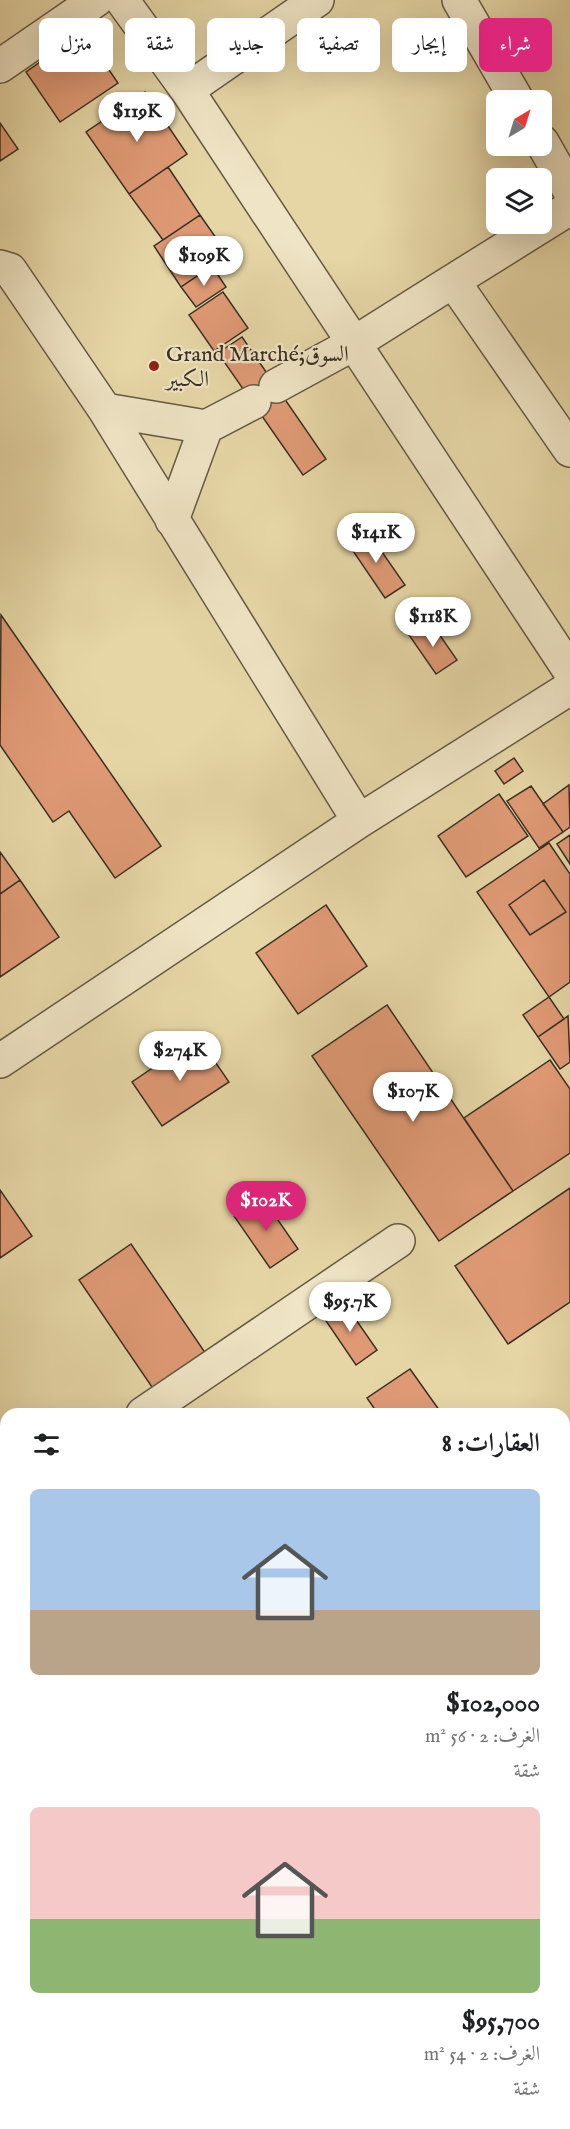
<!DOCTYPE html>
<html lang="ar">
<head>
<meta charset="utf-8">
<style>
  body { margin:0; font-family:"IM FELL English",Amiri,serif; background:#f6f6f6; color:#202124; direction:rtl; height:100vh; display:flex; flex-direction:column; font-size:22px; white-space:nowrap }
  * { box-sizing:border-box; margin:0 }
  p { font-size:20px; color:#757577 }
  .icon { flex:none; width:33px; height:33px; fill:none; stroke:currentColor; stroke-width:2; stroke-linecap:round; stroke-linejoin:round }
  .map { position:relative; flex:1; overflow:hidden; direction:ltr }
  .sheet { position:absolute; left:0px; top:1408px; width:570px; height:722px; display:flex; flex-direction:column; background:#fff; border-radius:18px 18px 0 0; box-shadow:0 6px 24px #0002; direction:rtl }
  .sheet>* { flex:none }
  .hud { position:absolute; left:18px; top:18px; width:534px; height:54px; direction:rtl; display:flex; gap:12px }
  .needle { width:39px; rotate:38deg }
  .fabs { position:absolute; left:486px; top:90px; display:grid; gap:12px }
  .fabs a { display:grid; place-items:center; width:66px; height:66px; border-radius:9px; background:#fff; box-shadow:0 6px 24px #0002; font-size:30px }
  .price { position:absolute; translate:-50% -51px; padding:0 14px; border-radius:21px; background:#fff; color:#222; font-size:20px; line-height:39px; filter:drop-shadow(0 2px 3px #0008) }
  .price::after { content:''; position:absolute; left:50%; top:36px; width:18px; height:14px; margin-left:-9px; background:inherit; clip-path:polygon(0 0,100% 0,50% 100%) }
  .price.selected { background:#db2777; color:#fff }
  ul { padding:0; list-style:none }
  li { display:grid; align-content:center; gap:12px; height:318px; padding:0 30px }
  li span { display:grid; place-items:center; height:186px; border-radius:9px; color:#555 }
  li>.icon { margin-inline-start:auto }
  span .icon { width:108px; height:108px; fill:#fffc; stroke-width:1 }
  li b { font-size:26px }
  h2 { display:flex; justify-content:space-between; align-items:center; height:72px; padding:0 30px; font-size:26px }
  .chip { padding:0 21px; border-radius:9px; background:#fff; box-shadow:0 6px 24px #0002; font-size:21px; line-height:54px }
  .chip.selected { background:#db2777; color:#fff }
  .map>svg:first-child { display:block }
  .building { fill:#df9a75; stroke:#393025; stroke-width:1.5 }
  .lines { fill:none; stroke-linecap:round; stroke-linejoin:round }
  .minor-casing { stroke:#645a45; stroke-width:36 }
  .major-casing { stroke:#393025; stroke-width:36 }
  .minor { stroke:#efe4c5; stroke-width:33 }
  .major { stroke:#e6d6a6; stroke-width:33 }
  .poi-dot { fill:#8f2418; stroke:#efe4c5; stroke-width:2 }
  .labels { text-anchor:middle; stroke-width:4.5; stroke-linejoin:round; paint-order:stroke }
  .poi-label { font-size:22px; fill:#393025; stroke:#efe4c5; text-anchor:start }
</style>
</head>
<body>
<div class="map">
<svg width="570" height="2129" viewBox="0 0 570 2129">
  <rect width="100%" height="100%" fill="#e6d6a6"/>
  <filter id="stains"><feTurbulence type="fractalNoise" baseFrequency=".00333" numOctaves="4"/><feColorMatrix values="0 0 0 0 .2 0 0 0 0 .09 0 0 0 0 .02 0 0 0 .5 -.17"/></filter>
  <radialGradient id="worn" r=".72"><stop offset=".6" stop-color="#630" stop-opacity="0"/><stop offset="1" stop-color="#630" stop-opacity=".3"/></radialGradient>
  <path class="building" d="M83,32L118,83L60,122L26,72Z
    M145,92L187,154L129,194L86,132Z
    M0,123L18,149L0,161Z
    M168,167L200,215L163,240L129,194Z
    M200,215L228,255L181,287L154,246Z
    M212,266L226,287L196,307L181,287Z
    M223,292L248,328L214,351L189,315Z
    M242,337L326,459L303,475L218,353Z
    M366,529L405,585L385,598L347,542Z
    M1,615L161,846L115,878L69,811L53,822L0,745Z
    M430,621L457,660L436,674L409,635Z
    M514,758L523,771L504,784L495,771Z
    M569,785L570,827L563,832L543,804Z
    M531,786L563,832L539,848L507,801Z
    M499,794L528,836L466,877L438,836Z
    M570,835V864L557,844Z
    M549,843L570,874V982L549,997L477,892Z
    M0,852L20,880L0,894Z
    M20,880L59,937L0,977V894Z
    M544,880L566,912L530,935L509,905Z
    M326,905L367,966L298,1014L256,953Z
    M549,997L564,1019L538,1037L523,1015Z
    M387,1005L513,1191L439,1241L312,1056Z
    M568,1016L570,1062L560,1069L538,1037Z
    M198,1037L229,1082L162,1126L132,1082Z
    M550,1060L570,1089V1153L513,1191L464,1118Z
    M570,1188V1302L508,1344L455,1266Z
    M0,1190L32,1236L0,1258Z
    M262,1197L298,1249L270,1268L234,1216Z
    M131,1244L206,1354L154,1390L79,1280Z
    M343,1301L377,1350L356,1365L322,1315Z
    M410,1369L442,1414H378L367,1398Z
    M0,1589L6,1598V1741L0,1732Z
    M6,1911V1981L0,1973V1915Z"/>
  <g class="lines">
    <g class="minor-casing">
      <path id="minor" d="M122,0L187,90L570,671
        M459,0L517,100
        M0,66L96,0
        M187,90L317,0
        M542,142L570,191
        M570,208L453,281L570,450
        M0,267L10,270L105,410L206,427L254,402
        M276,386L353,344L453,281
        M105,410L359,821
        M172,520L206,427
        M0,1061L359,821L570,688
        M143,1414L398,1241
        M0,1521L6,1515
        M564,1843L570,1835
        M564,1888L570,1897
        M361,2129L365,2124"/>
    </g>
    <g class="major-casing">
      <path id="major" d="M564,1635L570,1626
        M564,1703L570,1694
        M219,2129L223,2124
        M268,2129L271,2124"/>
    </g>
    <use href="#minor" class="minor"/>
    <use href="#major" class="major"/>
  </g>
  <circle class="poi-dot" cx="154" cy="366" r="6"/>
  <g class="labels">
    <g class="poi-label">
      <text x="166" y="361">Grand Marché;السوق<tspan x="166" dy="25">الكبير</tspan></text>
    </g>
  </g>
  <rect width="100%" height="100%" filter="url(#stains)"/>
  <rect width="100%" height="100%" fill="url(#worn)"/>
</svg>
<div class="fabs">
<a><svg class="needle" viewBox="-14 -14 28 28"><path d="M0-13l5 13h-10z" fill="#e53935"/><path d="M0 13l5-13h-10z" fill="#757577"/></svg></a>
<a><svg class="icon" aria-label="layers" viewBox="0 0 24 24"><path d="M12 4l9 5-9 5-9-5zM3 14l9 5 9-5"/></svg></a>
</div>
<b class="price" style="left:137px;top:143px">$119K</b>
<b class="price" style="left:204px;top:287px">$109K</b>
<b class="price" style="left:376px;top:564px">$141K</b>
<b class="price" style="left:433px;top:648px">$118K</b>
<b class="price" style="left:180px;top:1082px">$274K</b>
<b class="price" style="left:413px;top:1123px">$107K</b>
<b class="price selected" style="left:266px;top:1232px">$102K</b>
<b class="price" style="left:350px;top:1333px">$95.7K</b>
<div class="hud">
<a class="chip selected">شراء</a>
<a class="chip">إيجار</a>
<a class="chip">تصفية</a>
<a class="chip">جديد</a>
<a class="chip">شقة</a>
<a class="chip">منزل</a>
</div>
<section class="sheet">
<h2>العقارات: 8<svg class="icon" aria-label="filters" viewBox="0 0 24 24"><path d="M4 7h16M4 17h16"/><circle cx="9" cy="7" r="2"/><circle cx="15" cy="17" r="2"/></svg></h2>
<ul>
<li><span style="background:linear-gradient(#a9c7e8 65%,#b9a48a 0)"><svg class="icon" aria-label="home" viewBox="0 0 24 24"><path d="M3 11l9-7 9 7M6 9v11h12V9"/></svg></span><div><b>$102,000</b><p>الغرف: 2 · 56 m²</p><p>شقة</p></div></li>
<li><span style="background:linear-gradient(#f6c9c9 60%,#8fb573 0)"><svg class="icon" aria-label="home" viewBox="0 0 24 24"><path d="M3 11l9-7 9 7M6 9v11h12V9"/></svg></span><div><b>$95,700</b><p>الغرف: 2 · 54 m²</p><p>شقة</p></div></li>
</ul>
</section>
</div>
</body>
</html>
